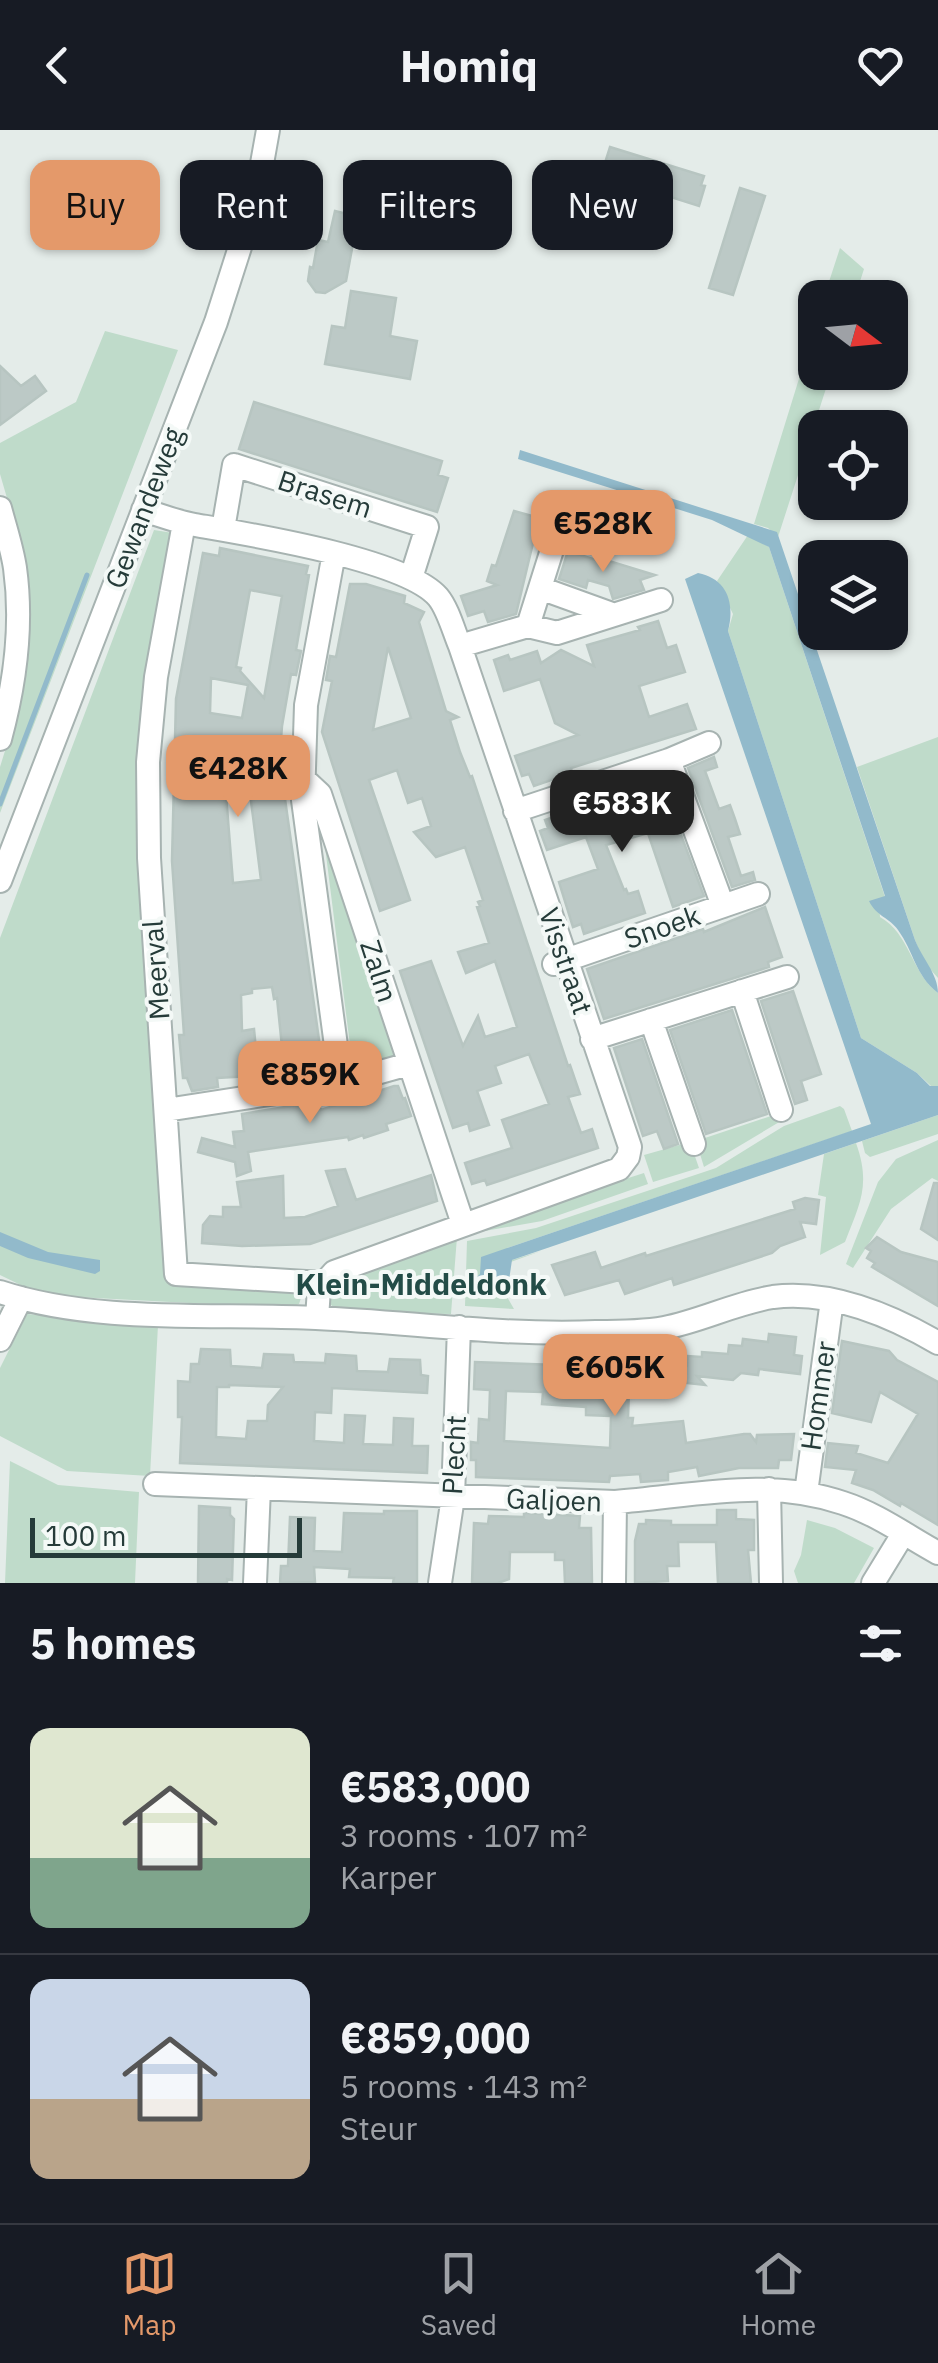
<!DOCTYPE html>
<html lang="en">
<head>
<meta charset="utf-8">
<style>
  body { margin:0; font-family:"IBM Plex Sans",sans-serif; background:#242831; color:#f1f3f6; height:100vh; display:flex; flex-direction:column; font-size:38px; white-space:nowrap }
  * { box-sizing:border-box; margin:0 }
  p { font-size:32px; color:#9ea1a6 }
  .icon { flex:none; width:55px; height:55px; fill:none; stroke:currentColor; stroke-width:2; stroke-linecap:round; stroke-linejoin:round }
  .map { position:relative; height:1453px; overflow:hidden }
  .panel { display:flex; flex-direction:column; background:#171b24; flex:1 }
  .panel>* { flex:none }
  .top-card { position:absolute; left:30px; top:30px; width:880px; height:90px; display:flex; gap:20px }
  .needle { width:65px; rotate:106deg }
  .fabs { position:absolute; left:798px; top:150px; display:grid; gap:20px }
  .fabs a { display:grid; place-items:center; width:110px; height:110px; border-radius:20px; background:#171b24; box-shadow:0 2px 8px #0004; font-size:50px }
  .scale { position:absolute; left:30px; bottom:25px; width:272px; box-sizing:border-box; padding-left:10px; border:5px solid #253b39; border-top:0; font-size:28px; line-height:35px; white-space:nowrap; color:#253b39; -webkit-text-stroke:8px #f4f9f7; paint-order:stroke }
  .price { position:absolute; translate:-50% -85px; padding:0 22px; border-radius:20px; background:#e4996a; color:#111; font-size:32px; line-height:65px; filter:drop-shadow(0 2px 5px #0008) }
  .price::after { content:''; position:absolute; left:50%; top:60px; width:30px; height:22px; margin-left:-15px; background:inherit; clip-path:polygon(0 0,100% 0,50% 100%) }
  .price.current { background:#222; color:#fff }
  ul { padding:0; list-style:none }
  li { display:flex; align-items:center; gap:30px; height:250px; padding:0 30px }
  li+li { border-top:2px solid #363941 }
  li span { display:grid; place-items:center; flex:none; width:280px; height:200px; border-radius:20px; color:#555 }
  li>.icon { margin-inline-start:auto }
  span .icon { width:120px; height:120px; fill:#fffc; stroke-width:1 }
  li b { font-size:42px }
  h2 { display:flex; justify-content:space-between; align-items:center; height:120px; padding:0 30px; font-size:42px }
  .chip { padding:0 35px; border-radius:20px; background:#171b24; box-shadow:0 2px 8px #0004; font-size:35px; line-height:90px }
  .chip.current { background:#e4996a; color:#111 }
  header { display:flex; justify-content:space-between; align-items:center; height:130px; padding:0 30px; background:#171b24; font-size:45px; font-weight:700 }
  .menu { display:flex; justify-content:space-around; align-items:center; height:140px; border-top:2px solid #363941; background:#171b24; font-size:28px; color:#9ea1a6 }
  .menu a { display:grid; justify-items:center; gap:5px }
  .menu .current { color:#e4996a }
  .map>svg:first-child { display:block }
  .green { fill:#bfdbca }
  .water { fill:#92bacb }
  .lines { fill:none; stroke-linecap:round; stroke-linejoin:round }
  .stream { stroke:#92bacb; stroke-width:5 }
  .building { fill:#bcc9c6; stroke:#b7c5c1; stroke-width:2.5; fill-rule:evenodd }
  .minor-casing { stroke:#a7b3b1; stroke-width:26 }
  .minor { stroke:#fff; stroke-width:22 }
  .labels { text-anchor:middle; stroke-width:8; stroke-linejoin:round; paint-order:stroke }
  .street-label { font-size:28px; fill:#253b39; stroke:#f4f9f7 }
  .neighbourhood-label { font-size:30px; font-weight:bold; fill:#234c47; stroke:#f4f9f7 }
</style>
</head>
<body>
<header><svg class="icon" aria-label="back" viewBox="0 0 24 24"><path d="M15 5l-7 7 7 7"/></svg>Homiq<svg class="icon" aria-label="heart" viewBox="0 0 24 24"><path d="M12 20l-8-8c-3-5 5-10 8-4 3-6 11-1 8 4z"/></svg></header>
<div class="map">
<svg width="938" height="1453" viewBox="0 0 938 1453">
  <rect width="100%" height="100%" fill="#e4ece9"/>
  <path class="green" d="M840,118L864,139L855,167H824Z
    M815,197V242L831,243L778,407L768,398L754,394Z
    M105,201L178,220L0,683V637L21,569L14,392L0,344V313L76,272Z
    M154,400L173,403L148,547L151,905L166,1149L292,1157L302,1165L299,1174L287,1178L76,1167L31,1160L0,1145V808Z
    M748,405L769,417L885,767L879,770L880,787C910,804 911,842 938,863V956H931L917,943L861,908L728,501L733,484L717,451Z
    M938,607V848L923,831L915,810L857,637Z
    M321,685L397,923L387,930L363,936L352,931Z
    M840,976L844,979L852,1001L507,1118L512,1130L541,1121L491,1139L514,1179L465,1176L467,1111L536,1098L716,1038L784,996Z
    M780,983L781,991L704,1037L696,1011Z
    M938,985V1004L870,1027L865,1023L862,1011Z
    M938,1010V1051L932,1048L891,1079L853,1138L846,1134L878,1052L896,1029Z
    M690,1012L699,1038L653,1052L644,1025Z
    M856,1013C871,1055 860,1073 845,1112L820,1125L826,1067L818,1065L824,1024Z
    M644,1043L648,1054L542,1091L479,1102L471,1098L619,1048L622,1050Z
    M457,1107L451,1184L337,1182L328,1171L331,1156L349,1144Z
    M27,1184L158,1195L150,1346L67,1341L0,1306V1238Z
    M10,1331L58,1355L139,1362L135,1453H5Z
    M807,1390L835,1398L874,1418L854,1453H798L794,1441L801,1425Z"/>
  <path class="water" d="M520,320L777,402L915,810C922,828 938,844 938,863C915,845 914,822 898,800C890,788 876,786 869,771L885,766L769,417L712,390L518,329Z
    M698,443C728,449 735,474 728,501L861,908L917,943L930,956H938V985L512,1130L507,1164L483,1162L480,1152L475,1149L480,1144L481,1127L871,994L685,449Z
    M0,1102L48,1122L100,1130V1141L95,1144L28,1128L0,1116Z"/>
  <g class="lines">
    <path class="stream" d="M0,674L87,445"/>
  </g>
  <path class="building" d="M610,17L704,46L701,55L705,56L699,76L630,54L615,101L586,93Z
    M740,58L765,66L733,165L709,158Z
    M335,81L367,89L362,110L354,108L346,151L325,163L316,162L308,151L310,137L313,138L318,110L328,112Z
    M351,161L396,168L390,206L417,211L410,249L325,234L332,196L345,198Z
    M0,236L21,256L35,246L46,261L0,295Z
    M254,272L442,331L438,345L448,348L437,382L239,319Z
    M514,381L539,388L516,484L488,492L484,481L468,486L461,466L497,455L487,451L492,435L496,436Z
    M220,418L308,436L306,444L309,445L296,520L301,521L296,545L291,544L282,596L277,663L284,662L322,931L316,932L317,938L312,939L313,942L285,946L277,868L274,869L272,857L252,859V863L241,865L242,901L254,899L258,940L250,941V946L217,948L218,957L192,961L187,948H183L179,905H184L172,731L176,569L203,423L219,426ZM250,460L282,466L264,568L240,541L241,538L236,537ZM211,548L248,555L242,588L210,583ZM226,620L257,623L254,655H249L261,750L233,753L224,639Z
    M568,421L599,431V428L655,445L640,450L644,460L613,469L609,456L588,450L586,458L559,449Z
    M350,454H366L405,466L404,473L424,482L419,492L446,581L458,587L450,590L460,622L470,647L472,646L568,936L570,935L580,964L568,967L581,1003L592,999L598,1018L487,1055L485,1050L472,1054L465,1033L512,1018L502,990L549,974L529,924L495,936L501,953L477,961L489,995L470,1001L468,993L453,998L400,841L431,831L463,916L478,886L485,907L517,897L495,831L466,843L458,822L489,813L477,777L480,776L478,772L483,770L465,717L436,727L414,702L431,696L422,668L408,673L397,640L369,650L410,770L380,781L322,602L332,551L326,550L330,526L336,527ZM388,517L411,588L373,600Z
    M658,491L667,518L676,515L685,542L639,556L649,587L687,574L696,599L571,638L572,643L534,656L529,644L522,646L515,626L578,605L555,593L540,549L504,561L494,530L508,525L510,530L537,521L541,533L561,520L594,536L587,515L640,500L638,497Z
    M714,627L717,637L705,641L719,679L730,675L735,689L740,704L728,707L741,746L753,742L755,750L732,757L688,638Z
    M660,649L704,766L673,777L648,703L606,715L624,760L626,759L628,764L638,761L645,783L584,804L581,794L573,797L559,752L598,739L586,707L547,720L540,701L548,698L545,690Z
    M765,777L782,827L768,832L769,837L604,889L587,839L703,799L704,802Z
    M793,861L821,944L801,951L807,970L795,974L761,871Z
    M732,880L767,984L706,1004L670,900Z
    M642,909L678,1014L664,1019L657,1001L643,1006L614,918Z
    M394,956H398L403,969L405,968L411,986L386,994L388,1000L364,1008L363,1005L349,1010L348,1007L248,1022L251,1041L237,1046L235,1032L198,1022L202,1008L235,1017L233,1002L244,1001L242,984L317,972L321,980Z
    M345,1039L356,1070L431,1045L437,1071L310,1114L242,1116L202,1113L203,1095L210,1086L223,1087V1077H241L237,1052L283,1046L284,1088L305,1087L338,1076L326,1041Z
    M934,1053H938V1110L921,1099Z
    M805,1068L819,1070L816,1094L800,1092L805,1107L780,1116L772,1123L674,1155L672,1148L625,1164L619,1150L565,1165L552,1135L595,1122L601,1138L645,1123L646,1126L795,1079L793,1072Z
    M877,1107L901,1122L938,1132V1176L872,1137L875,1133L867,1128L871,1121L866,1118Z
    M769,1204L796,1207L794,1225L802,1226L800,1244L759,1239L758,1245L741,1243L733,1250L697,1246L705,1255L678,1252V1261L629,1259L628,1288H633L632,1296L683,1291L686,1313L744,1304H750L756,1312L757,1305L794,1304L791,1330H779L778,1338H739L699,1346L697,1337L668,1342V1350L641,1352L640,1344L610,1346L609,1352L476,1347V1330H471V1312L478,1313L479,1289L489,1290L490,1260L474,1259L475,1232L644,1238V1234L687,1236L688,1226L702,1227V1222L728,1224L729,1215L742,1216L743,1209L768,1212ZM506,1261L543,1262L542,1274L586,1277V1285L611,1286L610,1318L504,1311Z
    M842,1211L889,1221L897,1230L938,1252V1395L901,1373L900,1376L873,1360L852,1353L856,1340L825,1337L828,1313L858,1316L856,1323L888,1333L918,1284L880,1262L871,1292L832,1283Z
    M201,1219L230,1220L231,1236L262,1238L264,1224L293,1225L294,1232L325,1233L326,1224L356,1226L357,1241L388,1242L390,1229L420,1230L421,1245L428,1246L427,1263L332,1258L331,1283L315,1282L314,1311L344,1313L345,1285L365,1286L363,1314L393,1315L394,1288L413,1289L412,1316H428L427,1343L180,1333L182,1287H178V1251L190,1252L191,1234H199ZM229,1255L283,1257L268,1275L267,1291H248L246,1309L216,1307L217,1257H229Z
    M199,1376L230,1378V1385L234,1389L232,1450L227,1449V1453H198Z
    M717,1380H736V1389L754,1390V1420H748L751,1453H718L716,1412H678L679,1436H667L668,1451L635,1453V1411L639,1394H646V1390L671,1391V1395H717Z
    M384,1381H417V1453H393L394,1448L349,1447L350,1439L314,1437L315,1452L280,1453L281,1436H288L290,1387L315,1388L314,1421L342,1422L344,1383L384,1384Z
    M524,1383L580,1386L579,1398H591L592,1453H565L564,1430H555V1422H510L509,1449L498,1453H472L474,1393L488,1394L489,1386L524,1387Z"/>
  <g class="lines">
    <g class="minor-casing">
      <path id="minor" d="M0,378C5,397 12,418 15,438C23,496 15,554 0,609
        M143,380C160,385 177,392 195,395C247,404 405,429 438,467C448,479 454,502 460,516L630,1017L628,1027L619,1039L334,1142L319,1159L317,1188
        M184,393L156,547L148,632L149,728L176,1144L322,1153
        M223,399L234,335L427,397L411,448
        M334,423L306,575L303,670L341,953
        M540,458L612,484
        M528,496L562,388
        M460,516L528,496L557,503L661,470
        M669,630L723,776
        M305,650L320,664L463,1094
        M515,681L669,630L709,613
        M0,751L216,192L256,67L268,0
        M554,834L758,764
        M742,861L781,980
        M651,890L694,1014
        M592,909L787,847
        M166,980L341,953L409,934
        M0,1162C97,1194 214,1183 316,1188C409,1192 503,1206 596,1202C618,1202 641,1202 664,1198C701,1191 735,1173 773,1167C830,1160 890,1185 938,1213
        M0,1210L21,1168
        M155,1354L615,1372C693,1366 767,1347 843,1373C877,1384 907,1406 938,1423
        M769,1359L771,1453
        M806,1363L832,1170
        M255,1453L259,1358
        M440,1453L453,1367L459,1197
        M614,1453L615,1372
        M873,1453L903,1404"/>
    </g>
    <use href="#minor" class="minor"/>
  </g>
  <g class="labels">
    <g class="street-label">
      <text transform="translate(325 364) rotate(18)" y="10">Brasem</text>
      <text transform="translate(144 378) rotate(-69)" y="10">Gewandeweg</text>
      <text transform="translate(662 797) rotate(-19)" y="10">Snoek</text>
      <text transform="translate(566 831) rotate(71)" y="10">Visstraat</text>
      <text transform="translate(156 840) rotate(-94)" y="10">Meerval</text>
      <text transform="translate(379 841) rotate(72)" y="10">Zalm</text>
      <text transform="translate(818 1266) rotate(-82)" y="10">Hommer</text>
      <text transform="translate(454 1325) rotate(-87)" y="10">Plecht</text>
      <text transform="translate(554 1370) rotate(2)" y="10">Galjoen</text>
    </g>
    <g class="neighbourhood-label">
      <text x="421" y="1165">Klein-Middeldonk</text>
    </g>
  </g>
</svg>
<div class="fabs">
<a><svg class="needle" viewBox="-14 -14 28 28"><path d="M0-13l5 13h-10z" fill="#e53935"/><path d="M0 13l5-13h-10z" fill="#9ea1a6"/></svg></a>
<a><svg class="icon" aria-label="locate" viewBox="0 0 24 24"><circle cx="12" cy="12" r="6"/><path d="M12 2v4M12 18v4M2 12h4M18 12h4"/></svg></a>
<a><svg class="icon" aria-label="layers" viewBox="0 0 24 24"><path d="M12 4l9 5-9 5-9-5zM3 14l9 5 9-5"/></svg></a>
</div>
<div class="scale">100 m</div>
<b class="price" style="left:603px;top:445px">€528K</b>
<b class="price" style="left:238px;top:690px">€428K</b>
<b class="price current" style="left:622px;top:725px">€583K</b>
<b class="price" style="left:310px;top:996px">€859K</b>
<b class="price" style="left:615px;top:1289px">€605K</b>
<div class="top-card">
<a class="chip current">Buy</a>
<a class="chip">Rent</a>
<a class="chip">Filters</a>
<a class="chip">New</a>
</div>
</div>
<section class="panel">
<h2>5 homes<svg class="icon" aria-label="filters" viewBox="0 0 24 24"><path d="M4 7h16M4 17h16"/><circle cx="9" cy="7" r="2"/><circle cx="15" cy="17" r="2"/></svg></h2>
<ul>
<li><span style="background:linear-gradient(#dfe7d0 65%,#7fa58c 0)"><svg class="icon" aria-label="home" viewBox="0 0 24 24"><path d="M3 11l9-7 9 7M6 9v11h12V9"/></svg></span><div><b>€583,000</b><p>3 rooms · 107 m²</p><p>Karper</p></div></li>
<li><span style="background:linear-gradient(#c9d6e8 60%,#b9a48a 0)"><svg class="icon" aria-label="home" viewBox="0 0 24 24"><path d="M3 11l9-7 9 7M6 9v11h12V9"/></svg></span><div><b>€859,000</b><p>5 rooms · 143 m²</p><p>Steur</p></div></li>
</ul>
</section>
<nav class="menu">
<a class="current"><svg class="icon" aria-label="map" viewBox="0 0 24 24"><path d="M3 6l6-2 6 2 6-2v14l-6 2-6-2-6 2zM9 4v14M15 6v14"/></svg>Map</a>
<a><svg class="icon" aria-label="saved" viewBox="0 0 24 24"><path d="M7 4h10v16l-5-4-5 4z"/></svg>Saved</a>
<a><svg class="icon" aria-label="home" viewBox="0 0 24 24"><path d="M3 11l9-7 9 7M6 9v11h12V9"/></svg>Home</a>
</nav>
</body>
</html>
